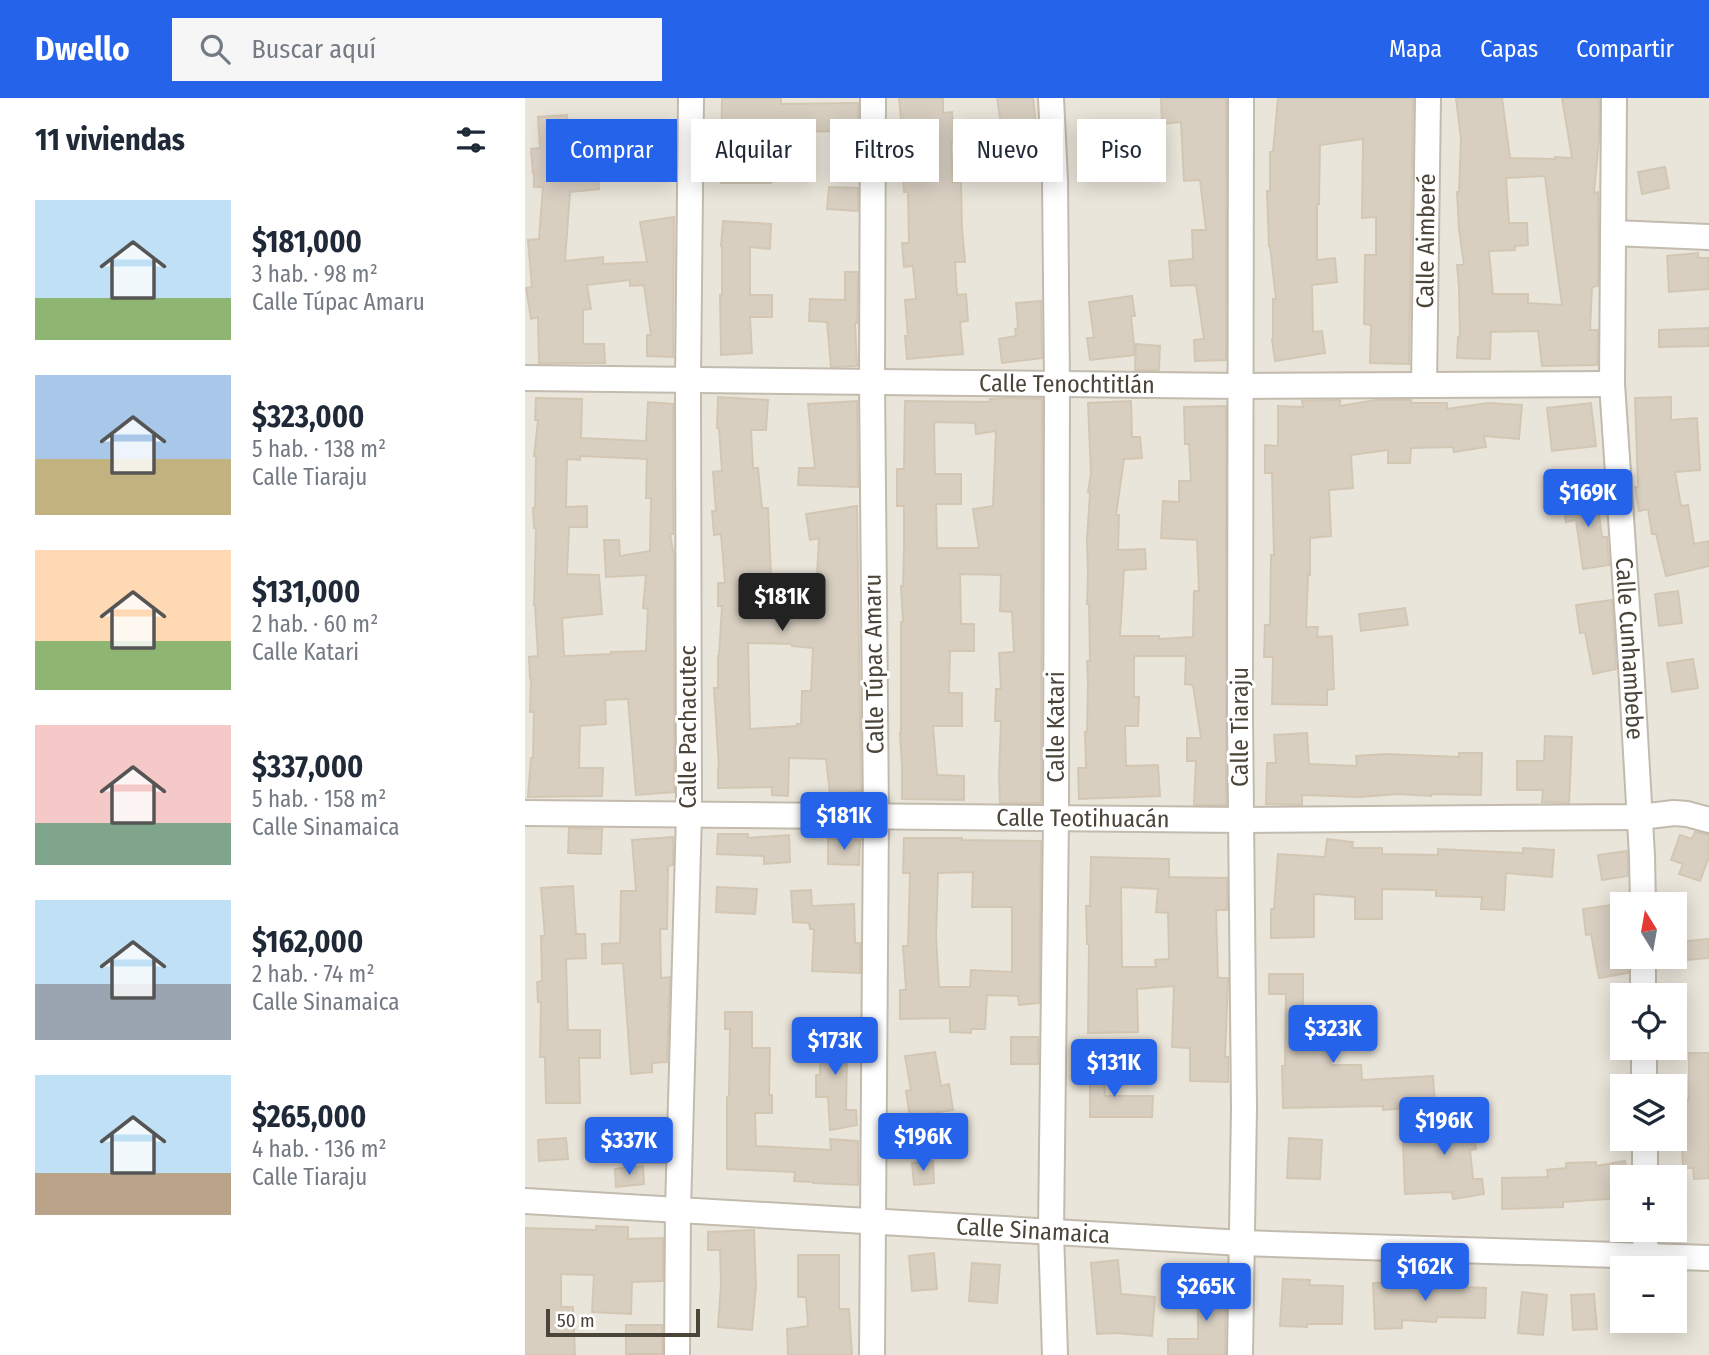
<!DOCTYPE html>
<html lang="es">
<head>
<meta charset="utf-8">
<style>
  body { margin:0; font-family:"Fira Sans Condensed",sans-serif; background:#f6f6f7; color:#1f2937; height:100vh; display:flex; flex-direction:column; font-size:26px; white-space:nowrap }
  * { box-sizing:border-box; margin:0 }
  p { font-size:23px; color:#747a83 }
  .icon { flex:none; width:38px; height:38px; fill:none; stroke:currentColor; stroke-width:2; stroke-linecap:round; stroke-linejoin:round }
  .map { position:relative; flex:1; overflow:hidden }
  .details { display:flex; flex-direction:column; background:#fff; width:525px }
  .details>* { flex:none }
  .top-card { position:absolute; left:21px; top:21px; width:665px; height:63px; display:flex; gap:14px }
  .needle { width:46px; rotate:349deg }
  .tools { position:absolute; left:1085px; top:794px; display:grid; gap:14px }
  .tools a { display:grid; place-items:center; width:77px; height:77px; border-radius:0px; background:#fff; box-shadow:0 4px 18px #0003; font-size:35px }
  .scale { position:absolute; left:21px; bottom:18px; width:154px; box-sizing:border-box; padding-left:7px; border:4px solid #4b4439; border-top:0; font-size:19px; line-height:24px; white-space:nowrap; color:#4b4439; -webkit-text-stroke:5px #fff; paint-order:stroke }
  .price { position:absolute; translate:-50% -60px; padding:0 16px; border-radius:7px; background:#2563eb; color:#fff; font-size:23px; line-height:46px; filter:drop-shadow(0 2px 4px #0008) }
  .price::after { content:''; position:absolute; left:50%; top:42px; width:21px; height:16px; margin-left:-10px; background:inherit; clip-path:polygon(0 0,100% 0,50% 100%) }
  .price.on { background:#222; color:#fff }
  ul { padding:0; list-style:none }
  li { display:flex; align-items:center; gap:21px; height:175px; padding:0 35px }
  li span { display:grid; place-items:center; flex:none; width:196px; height:140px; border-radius:0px; color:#555 }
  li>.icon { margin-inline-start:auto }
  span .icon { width:84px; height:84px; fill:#fffc; stroke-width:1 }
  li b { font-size:30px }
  h2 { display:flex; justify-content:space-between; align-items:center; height:84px; padding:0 35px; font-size:30px }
  .pill { padding:0 24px; border-radius:0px; background:#fff; box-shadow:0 4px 18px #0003; font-size:24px; line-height:63px }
  .pill.on { background:#2563eb; color:#fff }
  header { display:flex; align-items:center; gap:42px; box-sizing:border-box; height:98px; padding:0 35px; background:#2563eb; color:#fff }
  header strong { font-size:33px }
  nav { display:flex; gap:38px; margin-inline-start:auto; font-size:24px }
  .search { width:490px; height:63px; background:#f6f6f7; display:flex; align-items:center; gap:18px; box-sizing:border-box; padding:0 24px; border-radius:0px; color:#747a83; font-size:26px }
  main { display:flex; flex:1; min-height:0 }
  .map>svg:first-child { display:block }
  .residential { fill:#eae5da; fill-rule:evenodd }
  .building { fill:#d8cfc1; stroke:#d3c7b4; stroke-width:2; fill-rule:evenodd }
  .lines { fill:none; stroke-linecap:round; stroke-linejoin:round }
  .minor-casing { stroke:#c2bbae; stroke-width:28 }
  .minor { stroke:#fff; stroke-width:24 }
  .labels { text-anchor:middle; stroke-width:6; stroke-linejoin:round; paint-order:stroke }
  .street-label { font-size:24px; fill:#4b4439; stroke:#fff }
</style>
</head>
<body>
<header>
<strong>Dwello</strong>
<div class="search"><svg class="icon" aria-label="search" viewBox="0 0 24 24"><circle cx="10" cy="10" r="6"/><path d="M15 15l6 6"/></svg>Buscar aquí</div>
<nav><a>Mapa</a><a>Capas</a><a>Compartir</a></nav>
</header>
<main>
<section class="details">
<h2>11 viviendas<svg class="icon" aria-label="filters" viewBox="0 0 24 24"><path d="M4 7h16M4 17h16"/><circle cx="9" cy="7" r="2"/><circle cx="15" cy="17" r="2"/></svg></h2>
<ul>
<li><span style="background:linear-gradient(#bfe0f5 70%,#8fb573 0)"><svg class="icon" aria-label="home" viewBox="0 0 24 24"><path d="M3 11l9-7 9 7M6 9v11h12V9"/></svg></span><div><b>$181,000</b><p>3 hab. · 98 m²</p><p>Calle Túpac Amaru</p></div></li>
<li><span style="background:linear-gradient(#a9c7e8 60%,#c2b280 0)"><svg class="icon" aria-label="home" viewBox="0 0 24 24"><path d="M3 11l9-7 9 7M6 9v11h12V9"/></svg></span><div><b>$323,000</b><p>5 hab. · 138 m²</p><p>Calle Tiaraju</p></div></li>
<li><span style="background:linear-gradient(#ffd9b3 65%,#8fb573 0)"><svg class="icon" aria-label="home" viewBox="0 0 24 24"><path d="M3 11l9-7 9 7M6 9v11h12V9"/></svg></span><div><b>$131,000</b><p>2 hab. · 60 m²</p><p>Calle Katari</p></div></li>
<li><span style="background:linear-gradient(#f6c9c9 70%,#7fa58c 0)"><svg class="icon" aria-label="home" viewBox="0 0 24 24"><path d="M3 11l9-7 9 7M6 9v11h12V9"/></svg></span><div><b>$337,000</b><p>5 hab. · 158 m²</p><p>Calle Sinamaica</p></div></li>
<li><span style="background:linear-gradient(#bfe0f5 60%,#9aa5b1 0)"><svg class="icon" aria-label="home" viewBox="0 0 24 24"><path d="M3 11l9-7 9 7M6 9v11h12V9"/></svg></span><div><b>$162,000</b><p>2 hab. · 74 m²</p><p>Calle Sinamaica</p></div></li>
<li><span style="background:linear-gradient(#bfe0f5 70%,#b9a48a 0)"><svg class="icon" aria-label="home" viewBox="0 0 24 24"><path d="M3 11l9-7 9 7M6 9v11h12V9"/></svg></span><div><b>$265,000</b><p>4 hab. · 136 m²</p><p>Calle Tiaraju</p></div></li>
</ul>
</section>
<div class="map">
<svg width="1184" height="1257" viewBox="0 0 1184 1257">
  <rect width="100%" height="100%" fill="#f6f3ec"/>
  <path class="residential" d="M0,0H1184V1257H0ZM1097,807H1150V859H1097ZM1097,898H1150V950H1097ZM1097,989H1150V1041H1097ZM1097,1080H1150V1132H1097ZM1097,1171H1150V1223H1097Z"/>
  <path class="building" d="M197,0H256V6L333,5V33L246,34V85H196Z
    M374,0H418V15L427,14L430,44H426L428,85L436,84L437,130L440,164H430L432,197L441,196L443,223L435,224L438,256L382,261L380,238H383L380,202L391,201L388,168L379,169L377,145H384L383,94H379L377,63H380Z
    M472,0H508L513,48L480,53Z
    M636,0H701V262L670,263L669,242L679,241L671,187L646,188L644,163L668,161L667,132H681L675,82L659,83L656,24L637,26Z
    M753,0H888L884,266L845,265L846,227L839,226L840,157H851V119L837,120L838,41L795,47L794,106H792V162L810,160L812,184L787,187L788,234L797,233L800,255L750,263L747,241L748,240V201H751L745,148H744L742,93H745V54H748Z
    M931,0H977L985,60L1030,61V59L1047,60L1037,0H1074V41L1069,95L1073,94V188L1067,189L1065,232H1073L1072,267L1017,268L1013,233L966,234L965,261L932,260L933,239H935L934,189L932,167H939L934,131L932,94H934L936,41ZM1020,78L1029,149L1037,207L1003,205V196H968L964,153L990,152V148L1003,147L1002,125H984L981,80Z
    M42,17L45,48L71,46L74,91L45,94L40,163L78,159V166L122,164L115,124L149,119L148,259L122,258V237H126L119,187L105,188V182L62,187L66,211L58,212V246H79L80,265H14L13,219L6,221L1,190L7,189L3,142L14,141L18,89H9V75H8L6,51L15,50L13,19Z
    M1140,69L1144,90L1117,96L1113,74Z
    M304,89L333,90V113L302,111Z
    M198,123L246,126L245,151L225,149V197H247V219H225L227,255L196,257L195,197H197V148H196Z
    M1173,155V160H1184V191L1144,194L1142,158Z
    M320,174H333L332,225H330L332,268L306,269L302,224L284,223L285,201L320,202Z
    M607,198L610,218H606L610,257L565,262L562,240H569L564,204Z
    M516,203L517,260L477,265L474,241L491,238L490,231L493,230L491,205Z
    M1184,230V248L1134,249V232Z
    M611,246L635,248L634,272H610Z
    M193,299L243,302L241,332H226L228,370H233L237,410H243L247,502H271L272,478H292L294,440L285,442L281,416L332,408L336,693L305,696L301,661L264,660L263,698L247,697V689L193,690V670H194L189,590H193V558H194L197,508H193V485H200L196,436L189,437L187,413H191L188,374L197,373L194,330H192ZM223,545L267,546V548L288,550L286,593H277L276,626H272V628L225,631Z
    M1146,299V322L1172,320L1175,372L1150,374L1156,408L1163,407L1169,446L1184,443V468L1141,478L1131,436H1127L1123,411L1114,413L1110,389H1113L1110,300Z
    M11,300L57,301L56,340L121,343L123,304L148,306V436H145L149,458V694L111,697L103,601L80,602L81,626L55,628L54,670H78L77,698L3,699L6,660H8L9,614H5L6,580H5L4,559L13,558L10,507H9L11,430H9L8,410H10L11,358H9L13,322H10ZM55,358L122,361L121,400H126L125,453L95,458L94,442H79L81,479L121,477L118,510L123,511L121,553L86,554L87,556L39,558L37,520L77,516L74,477L42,476L44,429H62V408L41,409L42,361L55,362Z
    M486,300L517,301L516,705H475L474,678L476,623H470L471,591H476L474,555L489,554L487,514L475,513L476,477L435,476L436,526H449V553H425L424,595H437V628H408L412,677L439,678V702L377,701V668L375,635H376V524H378L376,488H378L379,450V408H372V371H379L380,303L465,304V301ZM409,324L450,325L451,336L471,333L468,408L448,411L454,450H412L411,406H436V376H410Z
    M815,302V308L851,302H886V305H922V311L963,305L997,307L994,341L959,338L961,349L929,354L928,349L886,350L885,365H863V352L826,357L828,390L804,392L806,438L785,440V477H783L781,529H793L792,539L807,538L809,591L802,592V607L747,606L748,559H739L740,527H745L746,457H749L747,375H740V347L753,348V308L778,309L777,303Z
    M332,303L333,389L273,387L274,370H290L283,306Z
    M606,303L607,339H615L617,360L599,361L591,417H594L593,452L620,451L621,471L599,472L595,538H634V541L668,539L669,493H674L672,442L636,440L638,403L654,404V383H666L664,346H660L659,309L701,308V707H669L671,663H662V640H676L668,587L660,586L661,558H609V599H614L613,628H600L601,668L633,667L635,698L554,701L553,670H561L560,634H562L563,585L562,563H565L564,506H562L563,477L562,442L565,395L563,394L566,375L563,305Z
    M1066,305L1071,348L1027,353L1022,310Z
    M1071,395L1077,439H1082L1084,467L1058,471L1051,422L1041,424L1038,400Z
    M1153,493L1157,525L1134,528L1130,496Z
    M1087,502L1091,571L1068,576L1060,534L1055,535L1051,507Z
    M880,510L883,527L836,533L834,516Z
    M1168,561L1173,590L1147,594L1142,565Z
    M782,635L784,666L832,668L831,658L861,656L934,659V655H957L956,697L906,696V698L873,696L835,699L777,697V707L741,706L742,665H751L749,637Z
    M1020,638L1047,639L1044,705L1017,704L1018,692H992V663H1019Z
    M44,730L77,731L76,756L43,755Z
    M1170,734L1184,737V759L1175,783L1154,776L1158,766L1146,762L1155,737L1167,741Z
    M193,736H223V740L264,737L265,764L239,766V758L192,756Z
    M148,739V767L143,768L142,831H135L136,880L145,879L142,964L127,965V974L106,976L98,865L77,866V846L95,845L96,793H111L107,742Z
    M379,740H437V742L516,743L514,905L494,907L493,898L462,897L460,931H446V935L425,934V920L375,921V892H381L378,848H383L385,775H378ZM448,774L447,809H487V874L446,872L445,889H414L411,838L413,775Z
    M303,741L335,742L334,767L303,766Z
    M802,741L828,744L827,750H857V756L913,757V751L998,755V750L1029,752L1027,779L981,775L979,812L956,811L957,799L911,798V792L857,791V821H830V799L789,796V839L746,840V811H749L753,756L800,759Z
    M1102,753L1103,778L1077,782L1073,757Z
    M566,759L644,761V779L702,780V812H691L693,880H703L700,959H703V984L665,983V950L647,949L649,888L612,891L613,934L563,935L564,846H562L561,808H565ZM596,789L633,791L631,814L643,815L644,861L630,862L631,869H597Z
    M48,788L51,836H60L61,860L41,861L43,932H75V960H54L55,1005H21L20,959H15L16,904H13L12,884L17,883L16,838H20L16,790Z
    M192,789L232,791L230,816L191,814Z
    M286,792L287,808L329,806L330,845H335V875L287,873L289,831H285L284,825L268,824L266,793Z
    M1095,806L1097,821V859H1101L1103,875L1074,880L1066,836L1061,837L1058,811Z
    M1184,841V860L1150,863V844Z
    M744,876H778V918H807L806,967H836L837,982L908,978L910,1008L858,1012V1008L758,1010L757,968H760L761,896H744Z
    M200,914H227V950H245L244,997H247V1015H230L231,1048L306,1052L305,1041L333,1043V1087L288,1085V1084L269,1083L270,1074L202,1071V999L204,998L205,931H200Z
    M296,932L326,933L325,956H322L321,1012H331L332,1027L305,1032L303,999H291V977H295Z
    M486,939H513V966H486Z
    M410,954L416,988L424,986L428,1012L385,1019L381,993L386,992L380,958Z
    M1164,955H1184V1080L1169,1081L1168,1070H1158L1157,1049L1158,1002H1164Z
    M578,961L580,998H628L627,1019H565V962Z
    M942,1003L951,1051L945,1052L948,1081H957L959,1096L928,1101L927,1094L880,1096L878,1044L917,1042L911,1009Z
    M103,1035H140L139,1065H103Z
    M41,1040L43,1061L14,1063L13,1042Z
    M764,1040L797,1042L795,1081L762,1080Z
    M408,1063L409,1085L389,1087L387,1065Z
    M1100,1063L1103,1080H1097V1100L1038,1104V1109L977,1111V1080L1023,1079L1022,1072L1041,1070V1065L1071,1064V1068Z
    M118,1068L119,1086L91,1089L90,1071Z
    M71,1128L103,1129V1141L138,1140V1183L107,1184L106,1216L67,1214L69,1177L36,1176V1209H48L50,1257H0V1130L71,1132Z
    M229,1132L231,1188L227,1232L193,1229L196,1186L195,1152H183V1134Z
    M409,1155L412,1191L387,1193L384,1158Z
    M273,1157H314V1211H324L327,1257H263L262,1231L283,1228L281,1199H273Z
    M593,1162L596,1196L630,1199L627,1238L590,1235L572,1236L566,1165Z
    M447,1165L475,1167L472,1205L444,1203Z
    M758,1181L785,1182L784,1187L818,1188L817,1226H782V1229L755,1228Z
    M893,1181L915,1182L914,1188L961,1190L960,1220L912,1219L911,1224L877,1222V1230L850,1231L848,1185L893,1184Z
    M673,1182H701L700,1257H643V1241H673Z
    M997,1194L1022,1197L1018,1237L993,1235Z
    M1069,1196L1072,1231L1048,1232L1046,1197Z
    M101,1227H137V1256H101Z"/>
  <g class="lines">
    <g class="minor-casing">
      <g id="minor">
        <path d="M526,0L530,82L532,286L531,720L526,1134L530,1257"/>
        <path id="s1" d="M1089,0L1087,286L1106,568L1117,758L1118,807"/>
        <path d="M1088,135L1184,139"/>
        <path id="s2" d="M0,280L715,288L1087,286"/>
        <path id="s3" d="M899,287L903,0"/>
        <path id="s4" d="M0,715L716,722L1115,719L1149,715L1162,716L1184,722"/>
        <path d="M1118,859V898"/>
        <path d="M1119,950V989"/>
        <path d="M1120,1041V1080"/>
        <path id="s5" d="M0,1103L717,1145L1184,1160"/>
        <path d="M1120,1132L1121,1158"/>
        <path d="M152,1257L153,1112L164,716L163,282L166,0"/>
        <path d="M347,1257L351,718L347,284L348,0"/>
        <path d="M715,1257L719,1010L715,617L716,0"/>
      </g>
    </g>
    <use href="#minor" class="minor"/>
  </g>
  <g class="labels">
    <g class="street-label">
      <text dy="8" stroke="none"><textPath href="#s3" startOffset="144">Calle Aimberé</textPath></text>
      <text dy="8" stroke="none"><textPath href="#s2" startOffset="542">Calle Tenochtitlán</textPath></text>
      <text dy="8" stroke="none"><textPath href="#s1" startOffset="551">Calle Cunhambebe</textPath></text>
      <text transform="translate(349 566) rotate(-91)" y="8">Calle Túpac Amaru</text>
      <text transform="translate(163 629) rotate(-90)" y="8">Calle Pachacutec</text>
      <text transform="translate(531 629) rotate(-90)" y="8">Calle Katari</text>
      <text transform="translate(715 629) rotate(-90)" y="8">Calle Tiaraju</text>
      <text dy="8" stroke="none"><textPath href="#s4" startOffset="558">Calle Teotihuacán</textPath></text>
      <text dy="8" stroke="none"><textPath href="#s5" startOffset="509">Calle Sinamaica</textPath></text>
    </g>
  </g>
</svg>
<div class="tools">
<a><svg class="needle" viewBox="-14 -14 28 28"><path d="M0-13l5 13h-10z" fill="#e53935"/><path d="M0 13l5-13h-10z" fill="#747a83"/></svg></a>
<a><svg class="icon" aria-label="locate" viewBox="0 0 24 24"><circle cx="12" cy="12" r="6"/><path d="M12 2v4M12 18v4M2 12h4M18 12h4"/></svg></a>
<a><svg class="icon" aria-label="layers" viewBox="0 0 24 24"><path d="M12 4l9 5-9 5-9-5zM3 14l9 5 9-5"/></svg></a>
<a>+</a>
<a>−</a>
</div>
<div class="scale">50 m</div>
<b class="price" style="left:1063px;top:431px">$169K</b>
<b class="price on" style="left:257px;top:535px">$181K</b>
<b class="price" style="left:319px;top:754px">$181K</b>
<b class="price" style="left:808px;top:967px">$323K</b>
<b class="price" style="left:310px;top:979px">$173K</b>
<b class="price" style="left:589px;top:1001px">$131K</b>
<b class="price" style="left:919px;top:1059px">$196K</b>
<b class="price" style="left:398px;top:1075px">$196K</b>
<b class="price" style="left:104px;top:1079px">$337K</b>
<b class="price" style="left:900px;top:1205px">$162K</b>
<b class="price" style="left:681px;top:1225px">$265K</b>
<div class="top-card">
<a class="pill on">Comprar</a>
<a class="pill">Alquilar</a>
<a class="pill">Filtros</a>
<a class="pill">Nuevo</a>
<a class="pill">Piso</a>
</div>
</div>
</main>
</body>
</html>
